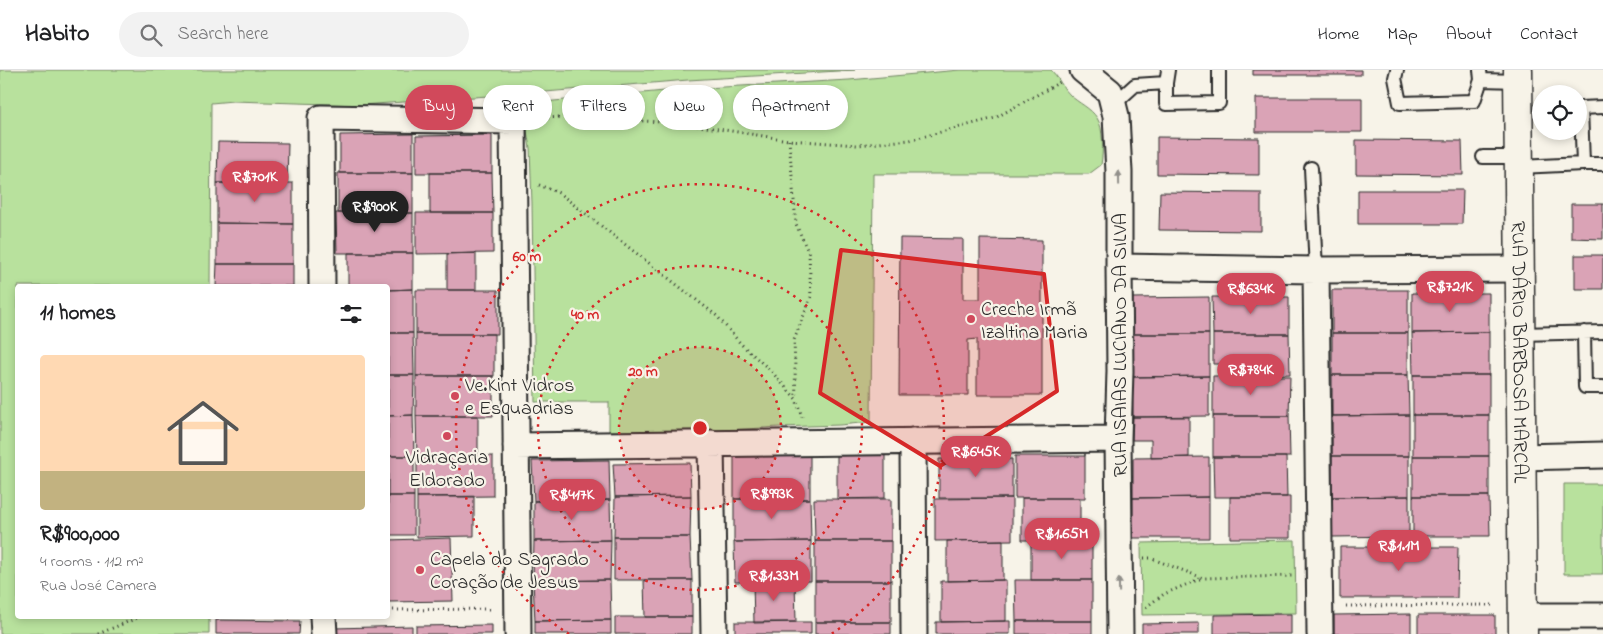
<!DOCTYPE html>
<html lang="en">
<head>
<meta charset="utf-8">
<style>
  body { margin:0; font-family:"Indie Flower",sans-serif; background:#f2f2f2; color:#202124; height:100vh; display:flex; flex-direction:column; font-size:19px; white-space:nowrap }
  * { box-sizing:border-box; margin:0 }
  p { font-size:16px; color:#757577 }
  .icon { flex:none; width:28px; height:28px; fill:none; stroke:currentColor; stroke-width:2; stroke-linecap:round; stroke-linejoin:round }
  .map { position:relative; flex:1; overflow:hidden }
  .side { position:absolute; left:15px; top:214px; width:375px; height:335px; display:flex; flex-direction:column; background:#fff; border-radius:5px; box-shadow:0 2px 8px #0003 }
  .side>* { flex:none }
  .banner { position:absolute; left:405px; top:15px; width:475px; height:45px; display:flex; gap:10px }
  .tools { position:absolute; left:1532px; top:15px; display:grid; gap:10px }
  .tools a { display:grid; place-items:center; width:55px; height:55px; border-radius:50%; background:#fff; box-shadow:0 2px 8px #0003; font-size:25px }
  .price { position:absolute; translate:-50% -42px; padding:0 11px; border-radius:18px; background:#d1495b; color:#fff; font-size:16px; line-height:32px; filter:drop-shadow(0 1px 2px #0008) }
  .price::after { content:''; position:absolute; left:50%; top:30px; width:15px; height:11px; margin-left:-8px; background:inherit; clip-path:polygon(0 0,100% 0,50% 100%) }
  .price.on { background:#222; color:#fff }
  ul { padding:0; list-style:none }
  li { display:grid; align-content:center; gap:10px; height:265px; padding:0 25px }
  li+li { border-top:1px solid #e0e0e0 }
  li span { display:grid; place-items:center; height:155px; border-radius:5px; color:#555 }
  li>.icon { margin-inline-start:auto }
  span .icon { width:90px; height:90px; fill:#fffc; stroke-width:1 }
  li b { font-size:21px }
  h2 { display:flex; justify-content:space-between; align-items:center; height:60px; padding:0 25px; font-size:21px }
  .pill { padding:0 18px; border-radius:22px; background:#fff; box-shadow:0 2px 8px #0003; font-size:18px; line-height:45px }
  .pill.on { background:#d1495b; color:#fff }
  header { display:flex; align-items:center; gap:30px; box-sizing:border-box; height:70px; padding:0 25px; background:#fff; border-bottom:1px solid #e0e0e0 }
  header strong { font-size:24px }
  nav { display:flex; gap:28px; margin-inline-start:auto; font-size:18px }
  .search { width:350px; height:45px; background:#f2f2f2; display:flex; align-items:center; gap:12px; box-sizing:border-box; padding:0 18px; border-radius:28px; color:#757577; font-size:19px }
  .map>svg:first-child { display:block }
  .green { fill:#b8e19d; stroke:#728664 }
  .building { fill:#daa3b6; stroke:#2b2b2b }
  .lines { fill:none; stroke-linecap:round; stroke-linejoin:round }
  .lane-casing { stroke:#2b2b2b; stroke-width:16 }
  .street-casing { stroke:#2b2b2b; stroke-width:29 }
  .secondary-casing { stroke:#2b2b2b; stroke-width:31 }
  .path { stroke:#2b2b2b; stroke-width:3; stroke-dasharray:1 4; stroke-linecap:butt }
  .lane { stroke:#f7f3e8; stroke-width:12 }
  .street { stroke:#f7f3e8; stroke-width:25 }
  .secondary { stroke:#f7f3e8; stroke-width:28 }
  .oneway { fill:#918f8a }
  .marked { fill:#d62828; fill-opacity:0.2; stroke:#d62828; stroke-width:4; stroke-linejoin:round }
  .ring { fill:none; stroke:#d62828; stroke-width:2.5; stroke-dasharray:2.5 5 }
  .poi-dot { fill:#d1495b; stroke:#f7f3e8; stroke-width:2 }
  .labels { text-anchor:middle; stroke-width:4.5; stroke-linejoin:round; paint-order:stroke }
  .poi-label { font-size:20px; fill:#2b2b2b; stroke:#f7f3e8; text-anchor:start }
  .street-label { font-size:20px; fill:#2b2b2b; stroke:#f7f3e8 }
  .centre { fill:#d62828; stroke:#f7f3e8; stroke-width:2.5 }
  .ring-label { font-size:15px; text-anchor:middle; font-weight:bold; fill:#d62828; stroke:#f7f3e8; stroke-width:4.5; stroke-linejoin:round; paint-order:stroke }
</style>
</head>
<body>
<header>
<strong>Habito</strong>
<div class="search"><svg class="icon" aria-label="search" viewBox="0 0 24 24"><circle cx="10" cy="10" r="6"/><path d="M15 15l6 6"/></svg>Search here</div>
<nav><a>Home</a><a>Map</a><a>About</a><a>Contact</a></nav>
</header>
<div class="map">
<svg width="1603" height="564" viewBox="0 0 1603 564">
  <rect width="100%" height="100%" fill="#f7f3e8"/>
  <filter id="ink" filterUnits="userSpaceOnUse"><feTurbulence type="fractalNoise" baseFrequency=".02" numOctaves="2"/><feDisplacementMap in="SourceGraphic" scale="10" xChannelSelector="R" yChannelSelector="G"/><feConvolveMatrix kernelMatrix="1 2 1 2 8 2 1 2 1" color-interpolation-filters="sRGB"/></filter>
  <g filter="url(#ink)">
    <path class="green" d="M0,0H855L688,10L545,22L361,35L233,31L211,33L210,216H18V546H209V564H0Z
      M960,0H1051C1059,7 1062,18 1070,25C1078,33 1091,38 1097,48C1104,58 1103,83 1101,95L1089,104H873L871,352L840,355L779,357L695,362L609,361V332H535L532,133L530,78L522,33L543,32L687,19L849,10Z
      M1564,414H1603V504H1564Z
      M1295,470L1296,543L1142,545L1141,473Z"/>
    <path class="building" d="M1253,0H1361V5H1253Z
      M1256,28H1362V62H1256Z
      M413,64V103H340V65Z
      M492,65V103H416V66Z
      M1157,67L1259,68V105L1157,104Z
      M1356,70L1462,71L1463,105L1356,104Z
      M218,72L288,73L287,114L217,113Z
      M338,103H413V143H338Z
      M430,103H492L493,143H430Z
      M217,113H293V154L217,153Z
      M1358,120H1463L1462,154H1358Z
      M1160,122L1261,123V161L1159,160Z
      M1571,134H1603V169L1571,168Z
      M336,143H413V183H337Z
      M416,143H493V183L416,184Z
      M217,153L293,154V194H217Z
      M900,168L963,169V229H980V169L1042,170V325H977V269L968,270V325H899Z
      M348,183H413V219L388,220V216H348Z
      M476,183V220H447V184Z
      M1575,185H1603V219H1575Z
      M217,194H293V216H216Z
      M413,219V263H388V220Z
      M416,220H498V264H416Z
      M1332,220H1408V263H1332Z
      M1412,223H1489V262L1412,263Z
      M1209,227V264H1132V228Z
      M1212,227H1289V264H1213Z
      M1489,262V305H1413L1412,263Z
      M388,263H413L414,305H388Z
      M1332,263H1408V305H1332Z
      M416,264H494V306H416Z
      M1132,264H1209V306L1132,307Z
      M1213,264H1289L1290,304L1267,305V294H1213Z
      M388,305H414L413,345L388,346Z
      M1332,305H1408L1409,345L1332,346Z
      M1413,305H1489V345H1413Z
      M416,306H493V346H416Z
      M1209,306V346L1133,347L1132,307Z
      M1213,306H1290L1289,346H1213Z
      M413,345L414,386H388V346Z
      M1409,345V386H1332V346Z
      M1413,345H1489V386H1413Z
      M416,346H478V386L417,387Z
      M1213,346H1289L1290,387H1213Z
      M1133,347H1189V387L1151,388V370H1132Z
      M1085,384V428H1015V386H1085Z
      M810,385V429H734V386Z
      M837,385H885V428L837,429Z
      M388,386H414V426H388Z
      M493,386V426L417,427V387Z
      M1332,386H1409V426L1332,427Z
      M1413,386H1489V426H1413Z
      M1209,387V427L1133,428V388Z
      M1213,387H1286L1287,427H1214Z
      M939,389H1012V428H939Z
      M609,390L610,430L534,431L532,391Z
      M690,393L691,426L615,427L613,394Z
      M388,426H414V465H388Z
      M691,426L690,467H614L615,427Z
      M1409,426V466L1332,467V427Z
      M1413,426H1489L1490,466H1413Z
      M417,427H474V466L417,467Z
      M1209,427V468H1133V428Z
      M1230,427H1290V468H1230Z
      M1012,428V470L935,471V429Z
      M1022,428H1080V470H1022Z
      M734,429H810L811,471L734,472Z
      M814,429H891V471H815Z
      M610,430L611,470L534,471V431Z
      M614,467H690L692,510H614Z
      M451,468L453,531L388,532V470Z
      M611,470L610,510L533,511L534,471Z
      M1003,470V510L947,511V471Z
      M1031,470H1092V510H1031Z
      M811,471V511L735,512L734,472Z
      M815,471H891V511H815Z
      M1340,477H1458L1457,528H1340Z
      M610,510L611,550L535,551L533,511Z
      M644,510H692V547H645Z
      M1006,510V551L941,552V511Z
      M1015,510H1092V551H1016Z
      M795,511L796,552L754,553L753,512Z
      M815,511H891V552H815Z
      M1291,544V564H1214V545Z
      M1411,544V564H1334V545Z
      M1418,545H1495V564H1418Z
      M615,547H692V564H615Z
      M216,550L300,551L299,564H216Z
      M611,550V564H535V551Z
      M1010,551V564H936V552Z
      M1016,551H1092V564H1016Z
      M735,552H811V564H735Z
      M815,552H891V564H815Z
      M1199,553V564H1142V554Z
      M492,555V564H416V556Z
      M412,556V564H336L335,558Z"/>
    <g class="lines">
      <g class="lane-casing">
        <path id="lane" d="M1397,0L1395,8L1400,33L1474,31L1481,10L1480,0
          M1481,10L1518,11
          M1166,13V34L1219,33V0
          M1113,35L1135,15L1166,13L1168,0
          M1483,87H1519
          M1583,94H1603
          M1519,97L1583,94L1581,38L1603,37
          M1311,98L1316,200
          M1584,262L1585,317H1603
          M1520,264L1603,262"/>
      </g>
      <g class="street-casing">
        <path id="street" d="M1083,0L1110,22L1116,46L1119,102V197L1120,301L1118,369L1120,564
          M1119,197L1316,200L1520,199
          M1316,200L1320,564
          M322,216L321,48L513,51L518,564
          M913,371L914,564
          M711,373L714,564
          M516,376L1118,369
          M1521,387L1603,385
          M323,546L324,564
          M1523,546H1603"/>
      </g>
      <g class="secondary-casing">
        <g id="secondary">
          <path id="s1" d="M1518,0L1523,564"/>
        </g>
      </g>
      <path class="path" d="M538,49L590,44L627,50L680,53L789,70L857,75L910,70L995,48L1062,11
        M789,70L796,154L809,184L811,227L794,270L796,328
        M539,115L559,123L717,246L741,274L771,301L796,329L802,347
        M1144,488H1150L1203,508L1295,506
        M1346,536L1495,535
        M1146,537L1164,524L1202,508
        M388,540L493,539
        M98,564L142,546"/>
      <use href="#lane" class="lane"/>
      <use href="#street" class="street"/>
      <use href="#secondary" class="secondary"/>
    </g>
    <defs><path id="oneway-solid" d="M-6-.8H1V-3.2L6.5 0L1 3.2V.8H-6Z" transform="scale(1.25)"/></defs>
    <g class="oneway">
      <use href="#oneway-solid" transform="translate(1119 108) rotate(-91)"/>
      <use href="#oneway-solid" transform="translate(1119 515) rotate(-91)"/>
    </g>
  </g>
  <path class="marked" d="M841,180L1044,204L1057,321L940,396L820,323Z"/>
  <circle cx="700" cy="358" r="81" fill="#d62828" fill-opacity=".12"/>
  <g class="ring">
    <circle cx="700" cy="358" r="81"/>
    <circle cx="700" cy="358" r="162"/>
    <path d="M569 564A244 244 0 1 1 831 564"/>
  </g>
  <g class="poi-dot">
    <circle cx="971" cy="249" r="5"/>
    <circle cx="455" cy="326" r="5"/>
    <circle cx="447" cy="366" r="5"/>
    <circle cx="420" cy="500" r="5"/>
  </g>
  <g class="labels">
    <g class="poi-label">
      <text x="981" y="245">Creche Irmã<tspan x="981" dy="23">Izaltina Maria</tspan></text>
      <text x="465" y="321">Ve.Kint Vidros<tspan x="465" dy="23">e Esquadrias</tspan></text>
      <text x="447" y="393" text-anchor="middle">Vidraçaria<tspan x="447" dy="23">Eldorado</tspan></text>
      <text x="430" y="495">Capela do Sagrado<tspan x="430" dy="23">Coração de Jesus</tspan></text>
    </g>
    <g class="street-label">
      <text transform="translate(1119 275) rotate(-90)" y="7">RUA ISAIAS LUCIANO DA SILVA</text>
      <text dy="7" stroke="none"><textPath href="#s1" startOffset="282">RUA DÁRIO BARBOSA MARCAL</textPath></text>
    </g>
  </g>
  <circle cx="700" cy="358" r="8" class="centre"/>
  <g class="ring-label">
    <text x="527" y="191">60 m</text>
    <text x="585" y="249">40 m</text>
    <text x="643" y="306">20 m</text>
  </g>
</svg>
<div class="tools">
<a><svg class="icon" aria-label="locate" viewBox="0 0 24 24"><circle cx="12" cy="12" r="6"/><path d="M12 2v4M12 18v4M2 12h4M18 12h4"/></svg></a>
</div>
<b class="price" style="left:255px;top:133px">R$701K</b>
<b class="price on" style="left:375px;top:163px">R$900K</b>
<b class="price" style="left:1450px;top:243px">R$721K</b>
<b class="price" style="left:1251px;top:245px">R$634K</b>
<b class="price" style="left:1251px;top:326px">R$784K</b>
<b class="price" style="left:976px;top:408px">R$645K</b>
<b class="price" style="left:772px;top:450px">R$993K</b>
<b class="price" style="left:572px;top:451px">R$417K</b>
<b class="price" style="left:1062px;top:490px">R$1.65M</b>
<b class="price" style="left:1399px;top:502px">R$1.1M</b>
<b class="price" style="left:774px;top:532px">R$1.33M</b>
<div class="banner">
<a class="pill on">Buy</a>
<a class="pill">Rent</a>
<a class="pill">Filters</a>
<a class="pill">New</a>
<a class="pill">Apartment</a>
</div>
<section class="side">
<h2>11 homes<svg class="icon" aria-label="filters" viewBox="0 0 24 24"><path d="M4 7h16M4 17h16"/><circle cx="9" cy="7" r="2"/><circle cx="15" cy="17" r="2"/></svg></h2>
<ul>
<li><span style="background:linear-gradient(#ffd9b3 75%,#c2b280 0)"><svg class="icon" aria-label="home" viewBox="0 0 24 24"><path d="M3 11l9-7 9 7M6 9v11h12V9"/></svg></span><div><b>R$900,000</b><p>4 rooms · 112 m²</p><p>Rua José Camera</p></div></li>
</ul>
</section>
</div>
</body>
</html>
